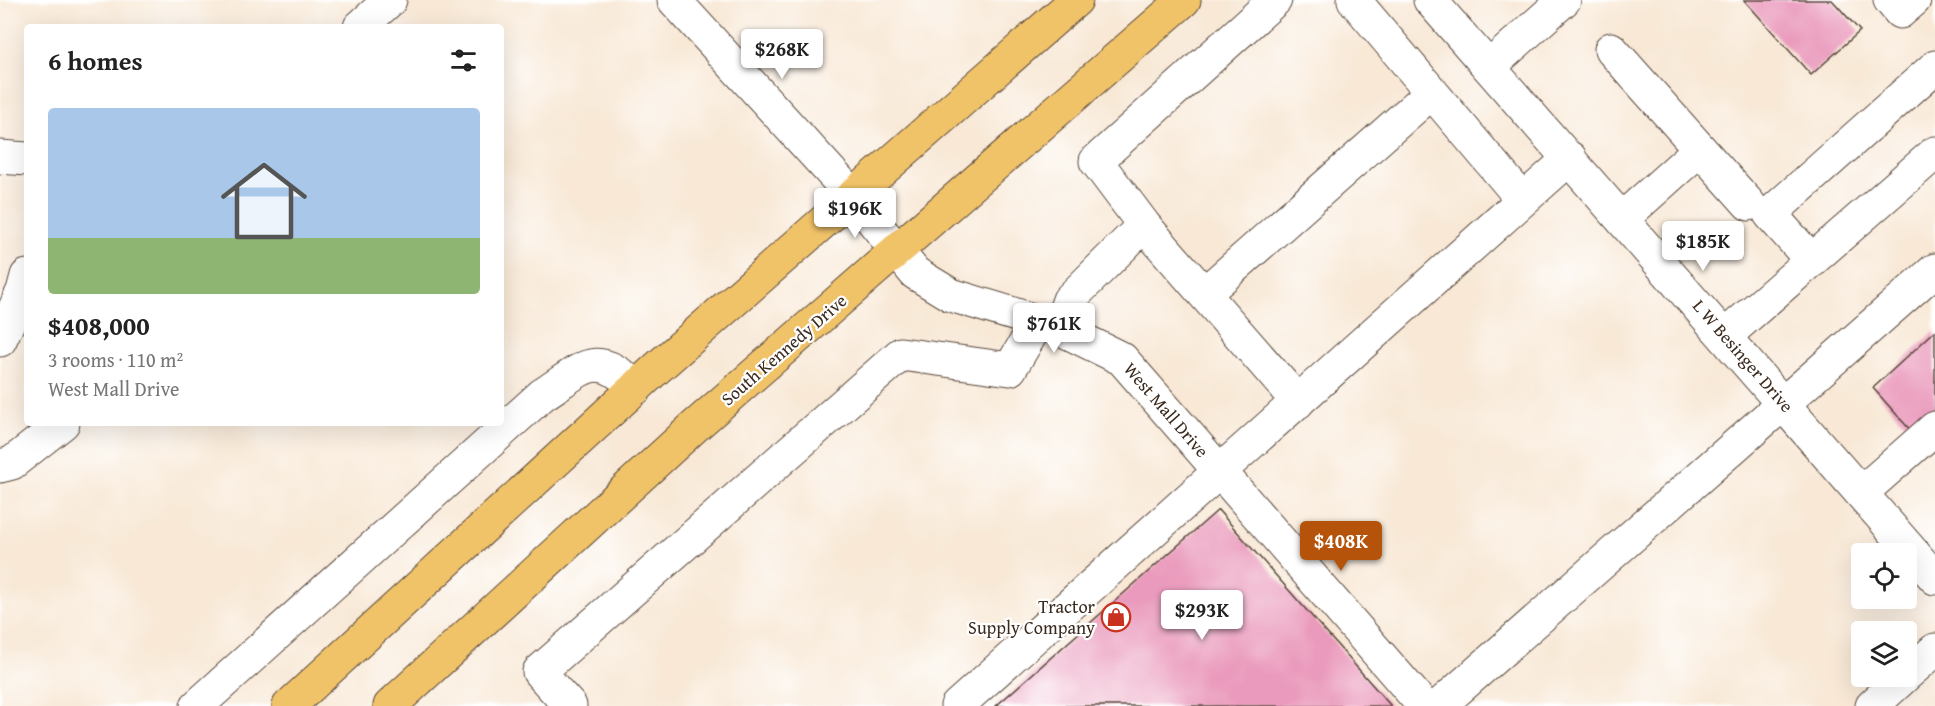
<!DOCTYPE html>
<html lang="en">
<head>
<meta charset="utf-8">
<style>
  body { margin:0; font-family:"Gentium Book Plus",serif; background:#f2f2f2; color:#222; height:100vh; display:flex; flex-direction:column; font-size:22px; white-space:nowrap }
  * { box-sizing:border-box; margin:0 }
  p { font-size:20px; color:#767676 }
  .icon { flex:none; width:33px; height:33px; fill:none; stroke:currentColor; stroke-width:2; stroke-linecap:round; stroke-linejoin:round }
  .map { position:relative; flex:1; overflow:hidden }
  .sheet { position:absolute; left:24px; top:24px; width:480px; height:402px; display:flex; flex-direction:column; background:#fff; border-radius:6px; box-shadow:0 6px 24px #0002 }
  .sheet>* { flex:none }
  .fabs { position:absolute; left:1851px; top:543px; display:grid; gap:12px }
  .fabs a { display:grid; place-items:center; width:66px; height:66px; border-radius:6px; background:#fff; box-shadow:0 6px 24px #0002; font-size:30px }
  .price { position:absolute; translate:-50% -51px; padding:0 14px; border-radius:6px; background:#fff; color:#222; font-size:20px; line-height:39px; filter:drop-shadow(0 2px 3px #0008) }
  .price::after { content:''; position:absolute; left:50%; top:36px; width:18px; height:14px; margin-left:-9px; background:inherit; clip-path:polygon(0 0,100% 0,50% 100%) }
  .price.selected { background:#b45309; color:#fff }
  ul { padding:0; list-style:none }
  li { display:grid; align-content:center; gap:12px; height:318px; padding:0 24px }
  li+li { border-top:2px solid #e0e0e0 }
  li span { display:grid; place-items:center; height:186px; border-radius:6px; color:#555 }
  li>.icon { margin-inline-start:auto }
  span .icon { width:108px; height:108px; fill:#fffc; stroke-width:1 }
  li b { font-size:26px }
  h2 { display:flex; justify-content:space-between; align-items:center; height:72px; padding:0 24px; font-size:26px }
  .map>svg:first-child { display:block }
  .building { fill:#ea9abc }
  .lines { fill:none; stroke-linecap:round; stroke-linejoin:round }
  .minor-casing { stroke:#574639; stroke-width:35 }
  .major-casing { stroke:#574639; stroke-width:35 }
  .minor { stroke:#fff; stroke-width:33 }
  .major { stroke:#f1c369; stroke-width:33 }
  .labels { text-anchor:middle; stroke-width:4.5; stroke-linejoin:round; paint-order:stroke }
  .street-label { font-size:18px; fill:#3b2a1e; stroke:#fff }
  .poi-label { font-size:18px; fill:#3b2a1e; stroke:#fff; text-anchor:end }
</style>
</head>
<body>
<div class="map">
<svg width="1935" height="706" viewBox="0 0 1935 706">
  <rect width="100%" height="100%" fill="#fff"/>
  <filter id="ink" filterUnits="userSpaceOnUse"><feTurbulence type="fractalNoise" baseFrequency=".0167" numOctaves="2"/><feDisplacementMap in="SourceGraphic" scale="12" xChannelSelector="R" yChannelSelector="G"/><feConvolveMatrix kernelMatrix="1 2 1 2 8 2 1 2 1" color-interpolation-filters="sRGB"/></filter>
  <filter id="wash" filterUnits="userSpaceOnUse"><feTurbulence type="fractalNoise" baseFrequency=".008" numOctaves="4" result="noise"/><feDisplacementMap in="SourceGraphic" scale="24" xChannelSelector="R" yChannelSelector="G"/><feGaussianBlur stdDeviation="1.35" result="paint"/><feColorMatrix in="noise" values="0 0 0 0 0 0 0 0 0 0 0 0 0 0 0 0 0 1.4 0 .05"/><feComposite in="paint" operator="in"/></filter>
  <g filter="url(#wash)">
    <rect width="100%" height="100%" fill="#f8e8d5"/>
    <g id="blocks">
      <path class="building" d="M1744,0H1832L1860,31L1811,75Z
        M1935,331V411L1912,432L1873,388Z
        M1218,510L1391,706H996L1106,609Z"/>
    </g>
  </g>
  <g filter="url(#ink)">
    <use href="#blocks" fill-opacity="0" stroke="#574639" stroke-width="1.5"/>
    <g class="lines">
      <g class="minor-casing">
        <path id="minor" d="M674,0L852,195L915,273L951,295L1059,328L1122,359L1424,706
          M1354,0L1523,200
          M1430,0L1935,578
          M1890,0L1900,12L1914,0
          M360,27L390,0
          M1611,49L1700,149L1623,218
          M1490,66L1564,0
          M1700,149L1749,204
          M0,157L27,159
          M1144,225L1298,402
          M1812,261L1770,214L1935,67
          M1204,294L1432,92
          M1059,328L1069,300L1144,225L1096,161L1275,0
          M1725,336L1935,153
          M0,340L23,291L27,276
          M0,466L12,463L63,423
          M1861,493L1935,428
          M1906,675L1935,650
          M197,706L542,395C583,369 595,347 636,388
          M570,706L539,672L901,354L1010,369L1038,322
          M957,706L1570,158
          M1439,706L1935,270
          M1872,706L1905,676"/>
      </g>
      <g class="major-casing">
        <path id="major" d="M289,706L656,369L1076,0
          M390,706L694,427L1184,0"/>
      </g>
      <use href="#minor" class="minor"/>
      <use href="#major" class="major"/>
    </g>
  </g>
  <defs>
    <g id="shop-ring" transform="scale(1.5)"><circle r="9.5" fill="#fff" stroke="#c8321e" stroke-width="1.5"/><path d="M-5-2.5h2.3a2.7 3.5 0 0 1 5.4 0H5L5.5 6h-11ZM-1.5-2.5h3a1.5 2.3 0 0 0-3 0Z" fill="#c8321e"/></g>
  </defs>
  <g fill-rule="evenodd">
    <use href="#shop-ring" x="1116" y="617"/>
  </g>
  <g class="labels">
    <g class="street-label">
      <text transform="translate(784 350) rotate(-41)" y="6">South Kennedy Drive</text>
      <text transform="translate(1743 356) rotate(49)" y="6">L W Besinger Drive</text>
      <text transform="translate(1166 410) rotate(49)" y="6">West Mall Drive</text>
    </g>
    <g class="poi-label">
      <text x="1095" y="613">Tractor<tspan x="1095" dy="21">Supply Company</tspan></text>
    </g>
  </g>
</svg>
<div class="fabs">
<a><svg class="icon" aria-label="locate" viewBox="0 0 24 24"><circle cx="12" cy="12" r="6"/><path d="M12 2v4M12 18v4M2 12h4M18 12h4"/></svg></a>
<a><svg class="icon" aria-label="layers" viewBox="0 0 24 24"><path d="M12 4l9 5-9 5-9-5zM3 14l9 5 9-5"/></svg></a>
</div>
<b class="price" style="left:782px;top:80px">$268K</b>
<b class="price" style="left:855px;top:239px">$196K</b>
<b class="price" style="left:1703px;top:272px">$185K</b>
<b class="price" style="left:1054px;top:354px">$761K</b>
<b class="price selected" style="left:1341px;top:572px">$408K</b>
<b class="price" style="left:1202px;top:641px">$293K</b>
<section class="sheet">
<h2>6 homes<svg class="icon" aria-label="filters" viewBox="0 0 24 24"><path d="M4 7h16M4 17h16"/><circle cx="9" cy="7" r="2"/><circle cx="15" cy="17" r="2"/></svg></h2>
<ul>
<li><span style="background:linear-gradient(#a9c7e8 70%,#8fb573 0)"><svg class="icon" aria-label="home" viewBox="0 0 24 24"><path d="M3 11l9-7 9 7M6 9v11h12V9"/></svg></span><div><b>$408,000</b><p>3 rooms · 110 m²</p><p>West Mall Drive</p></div></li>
</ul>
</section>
</div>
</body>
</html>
